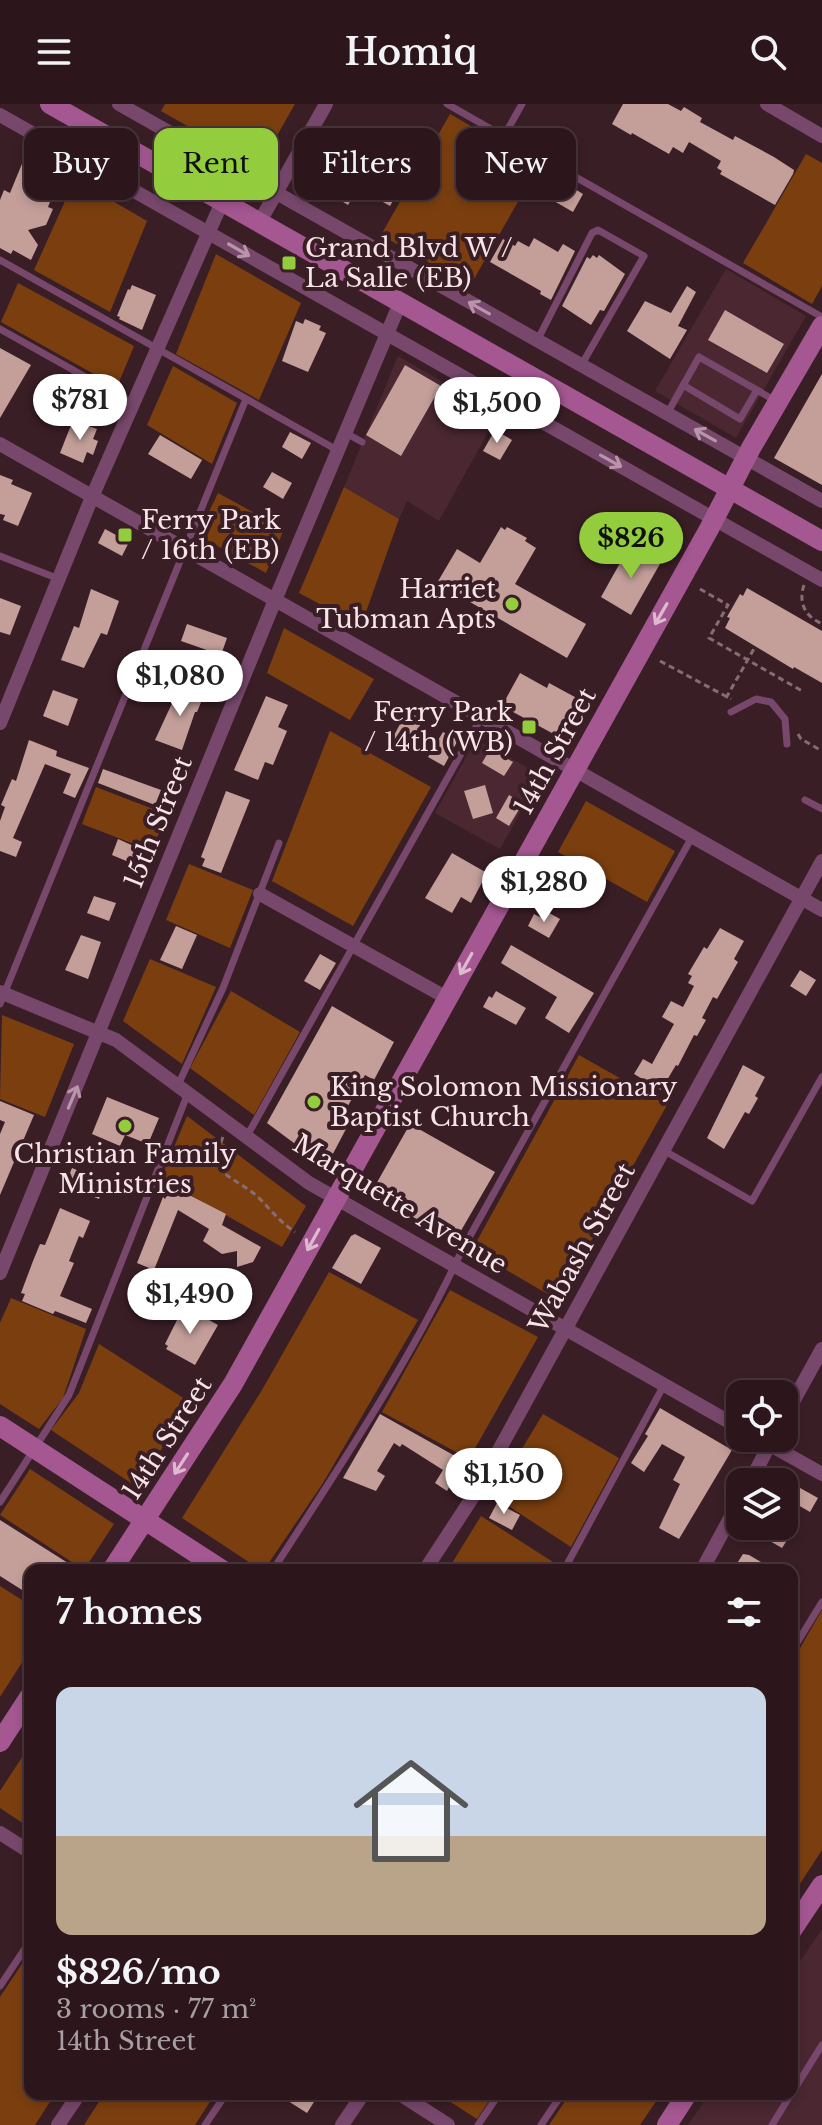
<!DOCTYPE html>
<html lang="en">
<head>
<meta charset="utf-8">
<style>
  body { margin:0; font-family:"Libre Baskerville",serif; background:#341f25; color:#f1f3f6; height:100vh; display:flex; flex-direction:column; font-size:30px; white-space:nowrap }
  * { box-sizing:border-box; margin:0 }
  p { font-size:26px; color:#a69fa3 }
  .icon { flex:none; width:44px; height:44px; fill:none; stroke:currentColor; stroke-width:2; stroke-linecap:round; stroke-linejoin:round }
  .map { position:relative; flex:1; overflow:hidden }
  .drawer { position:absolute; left:24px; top:1460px; width:774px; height:536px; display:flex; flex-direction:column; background:#2c161c; border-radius:16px; box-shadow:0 4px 12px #0003,0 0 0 2px #48353b }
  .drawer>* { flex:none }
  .hud { position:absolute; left:24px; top:24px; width:774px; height:72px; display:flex; gap:16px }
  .controls { position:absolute; left:726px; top:1276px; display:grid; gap:16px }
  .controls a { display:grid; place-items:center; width:72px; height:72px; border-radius:16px; background:#2c161c; box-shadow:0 4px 12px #0003,0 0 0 2px #48353b; font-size:40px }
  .price { position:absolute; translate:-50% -68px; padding:0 18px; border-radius:28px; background:#fff; color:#222; font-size:26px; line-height:52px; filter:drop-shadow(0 2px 4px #0008) }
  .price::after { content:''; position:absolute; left:50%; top:48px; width:24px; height:18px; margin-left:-12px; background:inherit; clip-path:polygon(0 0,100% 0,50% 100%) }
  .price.active { background:#93cc3d; color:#111 }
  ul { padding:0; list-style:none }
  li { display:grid; align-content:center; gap:16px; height:424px; padding:0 32px }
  li span { display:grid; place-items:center; height:248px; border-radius:16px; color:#555 }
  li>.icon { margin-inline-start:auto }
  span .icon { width:144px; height:144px; fill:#fffc; stroke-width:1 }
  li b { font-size:34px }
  h2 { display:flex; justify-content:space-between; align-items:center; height:96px; padding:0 32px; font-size:34px }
  .chip { padding:0 28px; border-radius:16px; background:#2c161c; box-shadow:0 4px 12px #0003,0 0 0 2px #48353b; font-size:28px; line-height:72px }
  .chip.active { background:#93cc3d; color:#111 }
  header { display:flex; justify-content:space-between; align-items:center; height:104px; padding:0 32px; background:#2c161c; font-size:36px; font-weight:600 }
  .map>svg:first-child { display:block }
  .built { fill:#4a2731 }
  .green { fill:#7b3f0f }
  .building { fill:#c49f9a }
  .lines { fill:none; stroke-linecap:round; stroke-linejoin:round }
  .path { stroke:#866d74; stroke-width:3; stroke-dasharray:6 4; stroke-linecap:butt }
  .lane { stroke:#78486c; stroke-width:7 }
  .street { stroke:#78486c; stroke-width:14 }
  .secondary { stroke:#a45791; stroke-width:20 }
  .oneway { stroke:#b896aa }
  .oneway2 { stroke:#debace }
  .poi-dot { fill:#93cc3d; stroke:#3a1e26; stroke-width:3 }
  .labels { text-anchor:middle; stroke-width:8; stroke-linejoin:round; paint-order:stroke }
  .poi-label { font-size:26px; fill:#f7e4e8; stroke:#3a1e26; text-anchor:start }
  .street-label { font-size:26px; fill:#f7e4e8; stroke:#3a1e26 }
</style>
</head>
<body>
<header><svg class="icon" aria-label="menu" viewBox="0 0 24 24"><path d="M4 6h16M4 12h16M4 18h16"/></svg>Homiq<svg class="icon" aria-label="search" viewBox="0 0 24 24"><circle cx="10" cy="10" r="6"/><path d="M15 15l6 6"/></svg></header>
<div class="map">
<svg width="822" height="2021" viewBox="0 0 822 2021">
  <rect width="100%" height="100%" fill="#3a1e26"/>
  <path class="built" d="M726,165L806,212L736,334L655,287Z
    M398,252L498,310L439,417L407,397L399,415L344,383Z
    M476,635L541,671L500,745L435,709Z
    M822,1825V2021H688L709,1990H792V1869Z"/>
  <path class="green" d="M165,0H295L259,63L161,7Z
    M450,10L539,61L470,182L381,131Z
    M806,50L822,59V182L812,200L743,159Z
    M75,75L147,117L110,208L34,166Z
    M216,150L301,199L259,296L176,250Z
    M18,179L134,242L117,283L1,218Z
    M173,262L237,299L212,360L147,321Z
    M344,383L399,415L361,522L299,489Z
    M218,389L284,425L266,469L198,431Z
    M284,524L374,575L350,616L267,569Z
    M330,627L431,683L353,822L272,777Z
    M96,683L166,710L152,747L82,720Z
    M586,697L675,747L647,798L558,748Z
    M189,760L253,786L230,844L166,816Z
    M150,855L216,883L182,960L123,917Z
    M231,887L300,928L254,1011L190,964Z
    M2,911L74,940L45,1013L0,995Z
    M579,951L667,1001L558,1196L472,1146Z
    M187,1012L306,1102L282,1143L161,1074Z
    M329,1168L418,1216L323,1379L264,1466H261L182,1414L262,1286Z
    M450,1186L538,1233L469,1355L382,1308Z
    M11,1194L86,1225L63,1294L39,1325L0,1300V1219Z
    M99,1240L191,1299L137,1383L51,1326L79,1289Z
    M543,1310L619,1354L571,1443L493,1392Z
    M30,1365L114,1420L84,1466L0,1411Z
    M481,1412L561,1463L559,1466L449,1464Z
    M0,1482L30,1501V1546L0,1593Z
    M822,1506V1746L792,1792V1558Z
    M30,1641V1724L0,1704V1687Z
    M30,1848V1990H55L35,2021H0V1893Z
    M104,1990H215L195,2021H84Z
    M438,1990H485L491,1994L477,2015Z
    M570,1990H661L640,2021H549Z"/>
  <path class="building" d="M623,0H668L681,7L684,3L702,14L700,18L733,36L735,32L774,53L794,66L793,70L775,101L720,70L722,67L717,64L721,57L689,38L683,49L673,43L669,50L632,29L631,31L612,20Z
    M348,28L410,66L390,102L358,84L348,101L317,82Z
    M26,50L61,70L48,103L53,105L46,121L28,126L38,141L31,156L13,146L11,150L0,144V96L4,86L10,89Z
    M565,79L583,90L573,108L554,97Z
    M534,134L558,148L563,140L575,147L551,196L540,190L541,187L490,158L503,135L515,142L518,137L529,143Z
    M593,151L597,154L599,151L625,170L604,207L600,206L591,221L562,202L587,153L590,155Z
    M132,181L156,191L142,226L119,215L120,213L117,212L128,185L130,186Z
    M687,182L696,188L678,222L687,226L670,255L627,227L645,197L671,209Z
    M725,206L784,240L767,269L708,236Z
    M305,215L321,222L319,226L326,229L308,268L282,257L296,217L303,220Z
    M0,244L31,261L0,314Z
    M405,261L441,282L401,352L366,331Z
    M822,270V381L774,354Z
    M73,316L97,325L93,335L98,337L93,351L87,348L83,359L60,349Z
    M495,326L512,336L500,356L483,347Z
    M290,328L311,339L302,355L282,343Z
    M160,331L202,356L191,375L148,350Z
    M272,368L292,379L283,395L263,383Z
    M0,371L13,376L11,380L32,389L18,422L3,416L5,411L0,410Z
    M501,423L505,426L507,423L527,434L525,437L536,444L515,480L586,520L567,554L437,479L457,445L480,459Z
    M105,425L129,438L122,452L98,439Z
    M630,441L661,458L631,511L601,493Z
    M747,484L822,527V579L794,563L793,565L725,524L730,514L727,513L740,490L743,492Z
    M91,485L119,497L107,531L101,529L84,564L61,556L74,522L79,524Z
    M0,494L21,502L10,531L0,528Z
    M187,520L227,534L221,551L181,537Z
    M520,569L547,584L549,579L584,598L563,635L502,602Z
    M180,582L204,591L197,608H195L182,646L155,636Z
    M53,586L78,595L68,622L43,612Z
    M266,592L288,601L278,623L287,627L273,661L265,658L258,676L234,666Z
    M407,607L423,616L406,646L391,637Z
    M443,628L458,636L444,662L428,653Z
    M29,636L57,647L56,652L89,664L75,694L63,689L71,670L45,660L13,734L22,738L16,753L0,747V717L5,703L1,701L12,675L16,677Z
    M490,645L513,658L504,672L482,659Z
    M103,665L161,686L155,701L98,679Z
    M485,681L493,709L473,715L464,687Z
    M226,687L250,696L221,769L202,762L205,755L201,753Z
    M509,691L523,699L509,722L496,714Z
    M118,735L138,744L131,759L112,751Z
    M452,749L487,769L471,799L461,793L452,809L425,794Z
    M560,762L585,777L576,792L551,778Z
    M94,792L116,799L109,817L87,809Z
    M544,806L560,815L549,834L528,822L534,810L540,813Z
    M176,822L197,831L182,865L160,856Z
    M720,824L744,837L734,855L738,858L717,895L713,893L702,914L706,916L697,932L694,931L678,962L676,961L661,986L634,970L643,955L652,960L674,920L662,913L671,897L683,903L694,882L688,879L692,872L688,870L704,843L707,845Z
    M81,831L101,838L88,875L65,866Z
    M511,841L594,889L569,929L545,914L557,893L501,859Z
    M320,850L336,859L320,886L304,877Z
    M800,866L816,876L806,892L790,882Z
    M496,887L526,904L516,921L483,903L489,892L492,894Z
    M332,902L394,938L374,976L365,971L338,1020L346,1025L326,1063L267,1019Z
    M743,961L765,973L755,992L758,994L749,1010L745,1008L724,1045L707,1034Z
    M107,993L159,1014L148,1040L125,1031L120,1042L92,1030Z
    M0,997L34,1011L0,1091V1030L5,1018L0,1016Z
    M410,1020L495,1068L455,1137L371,1089Z
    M72,1064L106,1078L99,1095L65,1081Z
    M172,1082L226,1110L222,1121L261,1143L253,1158L237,1163V1147L222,1150L203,1137L209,1125L178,1106L154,1166L137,1159L163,1093L165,1095Z
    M60,1104L90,1117L83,1134L79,1132L69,1157L74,1159L60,1192L92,1205L86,1219L55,1207L53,1210L22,1197L25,1190L21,1189L33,1157L40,1140L45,1141Z
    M355,1130L381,1144L361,1180L332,1164L351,1132Z
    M184,1202L218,1221L195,1261L166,1245L168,1242L165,1240Z
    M660,1304L732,1346L679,1435L659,1424L680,1380L673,1376L685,1353L662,1340L644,1368L631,1359L648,1332L645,1330Z
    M380,1310L464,1357L447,1387L435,1379L443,1366L402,1340L400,1343L394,1339L377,1367L385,1372L376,1387L343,1374Z
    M784,1375L818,1394L810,1408L784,1393Z
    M497,1399L520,1411L512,1426L489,1414Z
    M0,1416L79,1466H30V1491L0,1472Z
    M744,1422H778L791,1430L782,1444Z
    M743,1450L749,1451L775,1466H741L736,1461Z
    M277,1990H319L307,2009Z"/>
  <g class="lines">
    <path class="path" d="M804,481C798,499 805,512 822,520
      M700,485L728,501L709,534L804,588
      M660,557L731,595
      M726,594L755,543
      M798,630L801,635L822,647
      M223,1033C206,1073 236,1072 259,1094C271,1106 280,1118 295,1128"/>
    <path class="lane" d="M447,0L822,213
      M504,32L522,0
      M0,156L337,346
      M0,225L132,299
      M537,237L592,129L598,126L644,152L582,260
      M683,281L740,315L757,286L777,298
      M459,293L469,276
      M667,310L699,253L757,286
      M344,328L362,338
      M0,452L59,475
      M731,608L756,595L771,598L785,615L787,640
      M805,696L822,705
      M0,900L246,295
      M178,981L223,884L279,739
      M247,1032L481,614
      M663,1046L752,1097L822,973
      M0,1398L69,1291L188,989
      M273,1466C339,1363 409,1260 461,1148L692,733
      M564,1466L664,1281
      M792,1547L822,1498
      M0,1882L30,1837
      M792,1989L822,1941
      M205,2021L226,1990
      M478,2021L499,1990
      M541,2021L562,1990
      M772,2021L791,1990"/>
    <path class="street" d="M119,0L822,397
      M767,0L822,32
      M0,11L822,476
      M259,119L326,0
      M0,340L822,806
      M0,619L92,393L222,98
      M260,790L447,894
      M0,888L116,936L309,1079L740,1324
      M0,1169L275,496L400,199
      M784,1314L822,1245
      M758,1334L822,1370
      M750,1378L773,1334
      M425,1466L476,1388L822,757
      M702,1466L740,1396
      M0,1729L30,1748
      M400,1990L448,2021
      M58,2021L79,1990
      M342,2021L363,1990"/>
    <path class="secondary" d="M50,0L822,437
      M0,1322L222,1466
      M112,1466L233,1280L709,425L751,344L822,222
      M0,1638L30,1592
      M792,1826L822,1781
      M667,2021L687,1990"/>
  </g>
  <defs><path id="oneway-shaft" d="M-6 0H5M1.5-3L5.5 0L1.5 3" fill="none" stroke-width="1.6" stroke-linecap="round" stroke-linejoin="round" transform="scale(2)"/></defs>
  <g class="oneway">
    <use href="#oneway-shaft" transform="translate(239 146) rotate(30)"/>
    <use href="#oneway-shaft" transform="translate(479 204) rotate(-151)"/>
    <use href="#oneway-shaft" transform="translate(705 331) rotate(-151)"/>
    <use href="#oneway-shaft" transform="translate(611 357) rotate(29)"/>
    <use href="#oneway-shaft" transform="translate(73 993) rotate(-67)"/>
  </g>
  <g class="oneway2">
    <use href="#oneway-shaft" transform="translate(661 510) rotate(120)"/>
    <use href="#oneway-shaft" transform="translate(466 860) rotate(119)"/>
    <use href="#oneway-shaft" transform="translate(313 1136) rotate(119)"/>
    <use href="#oneway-shaft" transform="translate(181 1360) rotate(123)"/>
  </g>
  <g class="poi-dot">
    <rect x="281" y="151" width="16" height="16" rx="4"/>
    <rect x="117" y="423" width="16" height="16" rx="4"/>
    <circle cx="512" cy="500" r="8"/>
    <rect x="521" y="615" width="16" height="16" rx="4"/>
    <circle cx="314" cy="998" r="8"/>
    <circle cx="125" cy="1022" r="8"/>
  </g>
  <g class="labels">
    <g class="poi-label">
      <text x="305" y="153">Grand Blvd W /<tspan x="305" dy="30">La Salle (EB)</tspan></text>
      <text x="141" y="425">Ferry Park<tspan x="141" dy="30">/ 16th (EB)</tspan></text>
      <text x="496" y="494" text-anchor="end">Harriet<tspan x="496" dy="30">Tubman Apts</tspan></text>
      <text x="513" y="617" text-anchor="end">Ferry Park<tspan x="513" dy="30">/ 14th (WB)</tspan></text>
      <text x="330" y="992">King Solomon Missionary<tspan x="330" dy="30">Baptist Church</tspan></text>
      <text x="125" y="1059" text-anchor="middle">Christian Family<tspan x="125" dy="30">Ministries</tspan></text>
    </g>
    <g class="street-label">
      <text transform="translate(555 647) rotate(-61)" y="9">14th Street</text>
      <text transform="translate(158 718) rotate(-68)" y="9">15th Street</text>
      <text transform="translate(400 1100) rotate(31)" y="9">Marquette Avenue</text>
      <text transform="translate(582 1144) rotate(-61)" y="9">Wabash Street</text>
      <text transform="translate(167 1334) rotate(-57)" y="9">14th Street</text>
    </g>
  </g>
</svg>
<div class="controls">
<a><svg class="icon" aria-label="locate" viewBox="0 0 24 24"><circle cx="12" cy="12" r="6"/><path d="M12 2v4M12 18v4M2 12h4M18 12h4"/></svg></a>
<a><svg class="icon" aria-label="layers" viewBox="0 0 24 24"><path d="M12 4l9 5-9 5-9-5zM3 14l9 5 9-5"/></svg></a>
</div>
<b class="price" style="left:80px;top:338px">$781</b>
<b class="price" style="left:497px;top:341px">$1,500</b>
<b class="price active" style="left:631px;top:476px">$826</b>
<b class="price" style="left:180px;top:614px">$1,080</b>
<b class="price" style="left:544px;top:820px">$1,280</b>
<b class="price" style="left:190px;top:1232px">$1,490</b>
<b class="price" style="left:504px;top:1412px">$1,150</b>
<div class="hud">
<a class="chip">Buy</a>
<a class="chip active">Rent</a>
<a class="chip">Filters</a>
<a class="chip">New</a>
</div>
<section class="drawer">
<h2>7 homes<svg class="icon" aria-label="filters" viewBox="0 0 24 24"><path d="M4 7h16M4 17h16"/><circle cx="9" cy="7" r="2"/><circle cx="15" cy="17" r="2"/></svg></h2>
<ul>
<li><span style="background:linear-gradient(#c9d6e8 60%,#b9a48a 0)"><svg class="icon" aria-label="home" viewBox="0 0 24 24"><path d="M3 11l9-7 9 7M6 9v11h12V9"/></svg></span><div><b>$826/mo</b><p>3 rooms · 77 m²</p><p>14th Street</p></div></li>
</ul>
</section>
</div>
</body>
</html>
